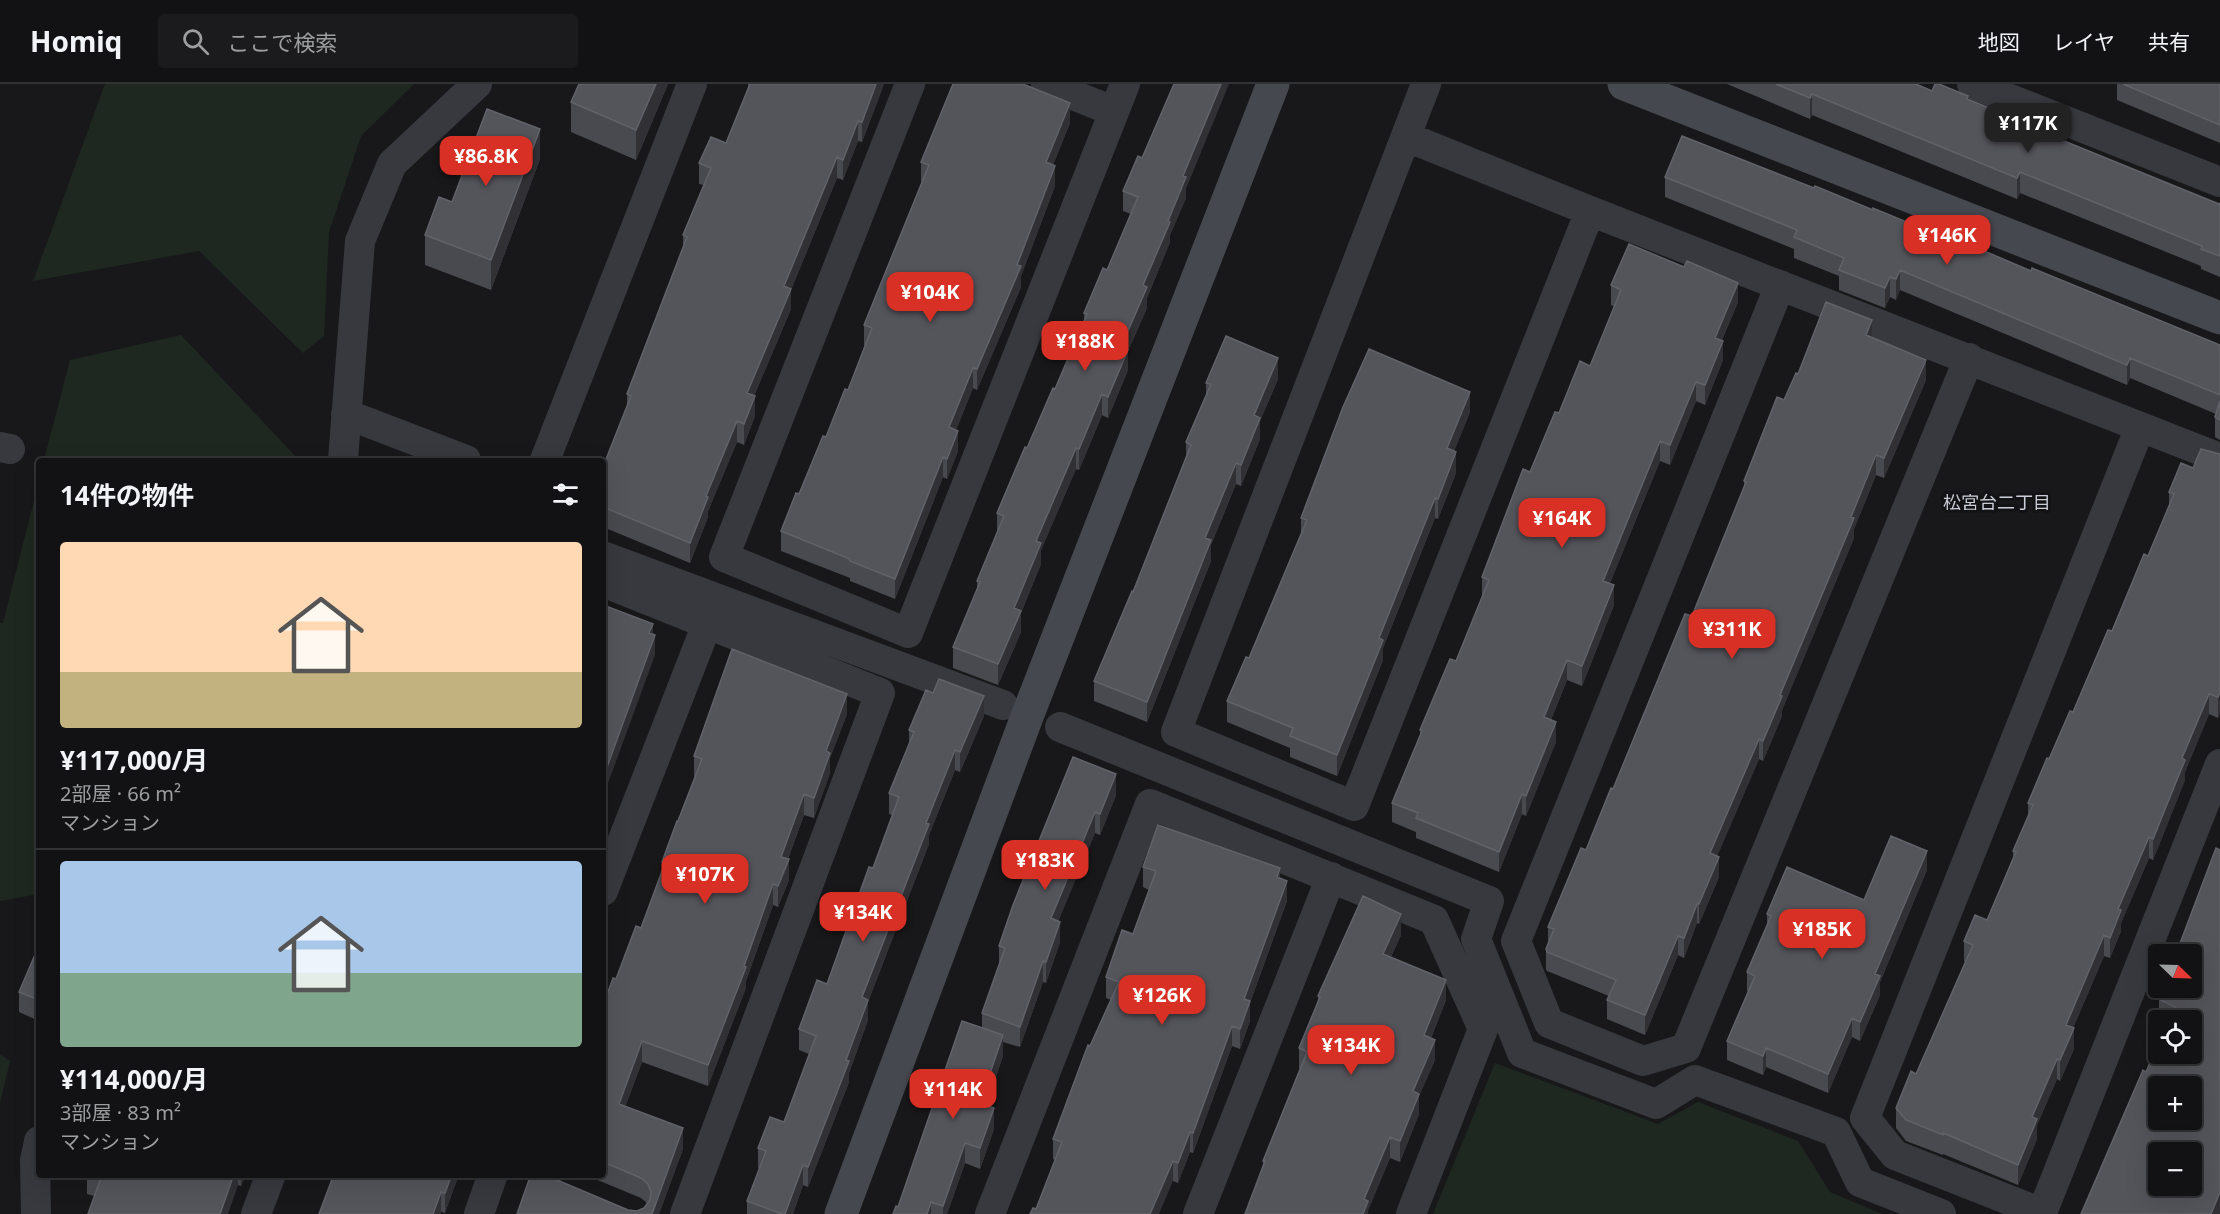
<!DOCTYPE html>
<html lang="ja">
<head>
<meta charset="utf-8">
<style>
  body { margin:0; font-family:"Noto Sans","Noto Sans JP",sans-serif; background:#1b1b1d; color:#f1f3f6; height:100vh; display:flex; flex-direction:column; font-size:22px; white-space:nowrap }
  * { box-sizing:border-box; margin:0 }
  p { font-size:20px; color:#9c9ea0 }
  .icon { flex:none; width:33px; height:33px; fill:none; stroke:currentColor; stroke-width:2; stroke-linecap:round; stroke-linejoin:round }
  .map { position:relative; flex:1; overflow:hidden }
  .details { position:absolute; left:36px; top:374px; width:570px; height:720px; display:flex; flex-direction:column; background:#121214; border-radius:6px; box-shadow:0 6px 24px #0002,0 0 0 2px #313234 }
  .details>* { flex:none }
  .needle { width:39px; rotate:113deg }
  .buttons { position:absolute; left:2148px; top:860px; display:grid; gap:12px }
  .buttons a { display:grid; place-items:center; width:54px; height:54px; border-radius:6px; background:#121214; box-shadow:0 6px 24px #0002,0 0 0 2px #313234; font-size:30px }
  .price { position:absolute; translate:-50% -51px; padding:0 14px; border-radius:12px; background:#d93025; color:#fff; font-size:20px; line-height:39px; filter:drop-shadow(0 2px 3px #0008) }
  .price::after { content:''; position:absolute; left:50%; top:36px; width:18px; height:14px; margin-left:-9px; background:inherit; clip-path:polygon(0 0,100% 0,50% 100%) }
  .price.current { background:#222; color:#fff }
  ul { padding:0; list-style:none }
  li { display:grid; align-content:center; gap:12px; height:318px; padding:0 24px }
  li+li { border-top:2px solid #313234 }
  li span { display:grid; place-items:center; height:186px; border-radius:6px; color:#555 }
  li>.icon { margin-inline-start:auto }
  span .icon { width:108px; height:108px; fill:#fffc; stroke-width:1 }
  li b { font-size:26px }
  h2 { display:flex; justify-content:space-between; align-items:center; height:72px; padding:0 24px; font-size:26px }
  header { display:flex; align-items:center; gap:36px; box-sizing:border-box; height:84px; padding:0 30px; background:#121214; border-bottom:2px solid #313234 }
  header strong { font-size:28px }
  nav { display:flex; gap:33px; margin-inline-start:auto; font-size:21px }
  .search { width:420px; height:54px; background:#1b1b1d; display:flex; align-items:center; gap:15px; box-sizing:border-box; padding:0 21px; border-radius:6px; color:#9c9ea0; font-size:22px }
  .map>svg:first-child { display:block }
  .green { fill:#1f2820 }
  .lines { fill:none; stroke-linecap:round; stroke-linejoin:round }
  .street { stroke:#38393f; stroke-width:30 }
  .secondary { stroke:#46484f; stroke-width:33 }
  .wall { fill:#494a4f }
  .shaded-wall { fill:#313135 }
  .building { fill:#54545b; stroke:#61626a; stroke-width:1.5; fill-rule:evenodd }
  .labels { text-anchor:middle; stroke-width:6; stroke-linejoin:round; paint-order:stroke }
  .neighbourhood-label { font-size:18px; fill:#cacdd6; stroke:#131315 }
</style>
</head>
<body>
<header>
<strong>Homiq</strong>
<div class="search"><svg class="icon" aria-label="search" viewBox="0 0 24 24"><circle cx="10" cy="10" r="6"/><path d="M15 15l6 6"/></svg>ここで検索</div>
<nav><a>地図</a><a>レイヤ</a><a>共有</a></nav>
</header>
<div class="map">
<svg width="2220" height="1130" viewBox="0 0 2220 1130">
  <rect width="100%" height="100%" fill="#18181a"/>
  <path class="green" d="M105,0H414L361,52L329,148L324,252L303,269L199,167L33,197Z
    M181,251L299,376H44L70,276Z
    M39,397V810L0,817V539H3Z
    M0,970L10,977L0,1019Z
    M1495,979L1658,1040L1698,1018L1798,1057L1830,1108L1882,1130H1433Z"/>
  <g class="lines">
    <path class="street" d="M910,0L724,473L908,549L1125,0
      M1046,0L1113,27
      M1426,0L1176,648L1354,722L1590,127
      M1972,0L2220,98
      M1407,53L1590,127L2220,374
      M1780,201L1516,857L1549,939L1643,977L1686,964L1969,274
      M346,330L466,376
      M2140,343L1865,1034L1895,1071L2042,1129L2220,680
      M0,363L10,365
      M343,376L360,157L392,80L477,0
      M545,376L692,0
      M603,472L1003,621
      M603,498L880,609L685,1130
      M1060,643L1489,817L1476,855L1522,969L1656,1020L1695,996L1836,1048L1860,1098L1941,1130
      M603,807L707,540
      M36,1130L35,1077L39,1057
      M256,1130L271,1090
      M479,1130L493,1090
      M990,1130L1150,720L1434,836L1483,945L1411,1130
      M1198,1130L1331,793"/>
    <path class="secondary" d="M1624,0L2220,234
      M841,1130L1028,630L1273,0"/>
  </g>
  <path class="wall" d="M579,0H668L636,76L571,48V18Z
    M748,0H884L862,58L858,57L843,96L837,94L791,206V225L754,312L755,332L744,361L737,358L708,427V433L690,479L603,443V383L627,322V310L683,165V151L704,101L699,100V79L726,59L748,4Z
    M1727,0H1916L1932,7L1968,15L2038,46L2219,120L2220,119V193L2201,185V182L2020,109L2017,115L1812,31L1810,35Z
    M2117,0H2220V59L2117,16Z
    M1070,39L1053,81L1055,102L1021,192V203L977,306L973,304L956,346L958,367L947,395L943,393L895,515L850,497V494L781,467V447L848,306L865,261H864V241L922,99L921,98V78Z
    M540,75L491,206L425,181V151L452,118Z
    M1665,93L1814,104L1873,126L2220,261V356L2215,353V333L2216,330L2130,294L2127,301L1900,206L1896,216L1890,213L1885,224L1839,206V192L1794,174V165L1665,113Z
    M1186,105V114L1170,151V158L1147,214V224L1128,267V286L1108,334L1102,331L1079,386L1076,385L1041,466V480L1021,529V548L998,601L953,584V563L977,506V497L997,448V429L1055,305L1084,238V229L1107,186L1131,130L1123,127V107Z
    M1611,201L1738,218L1722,256L1723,276L1705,321L1696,317L1670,381L1660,377L1610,499L1614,521L1582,602L1567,596L1551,636L1556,658L1526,732L1522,730L1499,788L1416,754V748L1392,738V719L1420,651V646L1456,577L1483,513L1482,512V493L1530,388L1559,329L1590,282L1615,223L1611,221Z
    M1872,253L1926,296L1884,394L1876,391L1854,445V454L1782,626V632L1763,677L1759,675L1717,772L1719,793L1699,840L1697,839L1684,874L1678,871L1645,951L1607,935V916L1609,912L1547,887L1546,885V865L1548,860V843L1586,766L1692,532L1744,404V397L1798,290Z
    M1278,295L1260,337V355L1241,402L1236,400L1211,461V477L1147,638L1094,617V597L1133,508L1186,374V358L1206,311V299Z
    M1470,328L1454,367L1456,389L1438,435L1435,434L1383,564V576L1337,692L1290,673V664L1227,638V617L1249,574L1301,449V434Z
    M2220,370V629L2218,634L2209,630L2185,688V696L2153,776L2149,774L2121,839V847L2110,874L2104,872L2073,944L2074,965L2060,997L2057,995L2037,1041V1055L2018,1101L1943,1070V1071L1906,1057L1896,1044V1024L1916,990L1965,878L1964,877V857L1987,836L2013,773V767L2028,733V719L2073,628L2148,472L2169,424V408L2193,384Z
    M847,630L830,674V689L814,734L804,731L788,775L789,796L778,823L773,821L746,897V904L708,1002L642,978L625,1023L683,1065L659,1130L628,1126L637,1127L644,1124L647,1119L641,1114L583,1090H603V922L641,844L662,787V778L695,693L694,692V672Z
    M984,632L960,688L955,686L929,751V760L868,918V936L849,989V998L808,1103L803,1101L793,1130H747V1117L760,1085L758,1084V1064L784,1038L809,970L799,966V945L827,900L873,784L892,731L889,730V709L909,660V646Z
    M1073,673L1116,711L1100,751L1095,749L1058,837L1060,858L1046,899L1043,898L1020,963L1003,958V972L986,1021L994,1045L980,1085L965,1079L947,1130H893L898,1123L982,944V929L999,881V862Z
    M2220,766V1130H2081L2146,988L2192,936H2159V915Z
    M1143,783L1280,794L1287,817L1250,919V937L1240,965L1232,962L1193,1069L1190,1068L1178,1099L1173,1097L1036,1125L1055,1076L1053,1075V1055L1090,962L1111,916L1106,914V893L1133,850L1149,806L1143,803Z
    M1927,786L1880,898V911L1860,957L1852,953L1828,1009L1766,983L1763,991L1727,976V957L1748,907H1747V888L1767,842V830L1864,816Z
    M1401,851L1391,873L1446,916L1431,954L1435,976L1419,1012V1030L1400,1078L1390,1074L1368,1126V1130L1263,1083V1077L1300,985L1299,984V964L1318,917V912Z
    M39,875V937L19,928V908Z
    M87,1090H246L241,1102L238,1101L94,1112L87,1110Z
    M334,1090H459L445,1129Z"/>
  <path class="shaded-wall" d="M656,0H668L636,76V46Z
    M876,0H884L862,58V38Z
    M1221,0H1229L1186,105V114L1170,151V158L1147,214V224L1128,267V286L1108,334V313L1121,263L1183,92Z
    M1812,10V31L1810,35V14Z
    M1070,19V39L1046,98V78Z
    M858,37V57L843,96V76Z
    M540,45V75L491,206V176Z
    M837,73V94L791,206V225L747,329V309L784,202Z
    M1055,82V102L1021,192V203L977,306V285Z
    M2020,88V109L2017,115V94Z
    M1900,186V206L1896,216V195Z
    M1890,193V213L1885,224V204Z
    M1738,199V218L1715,273V254Z
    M1872,236V256L1866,251Z
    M1723,257V276L1705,321V301Z
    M1278,274V295L1260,337V355L1241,402V381L1254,331Z
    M2130,274V294L2127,301V281Z
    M1926,276V296L1884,394V374Z
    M973,284V304L949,364V343Z
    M1696,298V317L1670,381V361Z
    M1470,308V328L1447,385V364Z
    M1102,310V331L1079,386V365Z
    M755,312V332L744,361V340Z
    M737,337V358L708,427V433L690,479V459L706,412Z
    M958,347V367L947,395V375Z
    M1660,357V377L1603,516V497Z
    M1076,364V385L1041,466V480L1021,529V548L998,601V580L1014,524L1036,457Z
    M1456,368V389L1438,435V415Z
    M1876,371V391L1854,445V454L1782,626V632L1763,677V657L1780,611Z
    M943,373V393L895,515V495Z
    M1236,379V400L1211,461V477L1147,638V618L1205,454Z
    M1435,414V434L1383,564V576L1337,692V671L1379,554Z
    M1614,501V521L1582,602V582Z
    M653,540V557L655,551V571L603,713V694L649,549Z
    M1567,576V596L1544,653V633Z
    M2220,608V629L2218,634V613Z
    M847,610V630L830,674V689L814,734V714L826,667Z
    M2209,610V630L2185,688V696L2153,776V755L2182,674Z
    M984,612V632L960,688V668Z
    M1556,638V658L1526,732V712Z
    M1759,655V675L1710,789V769Z
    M955,666V686L929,751V760L868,918V936L849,989V998L808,1103V1083L846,976L862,913L926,739Z
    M1116,690V711L1100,751V730Z
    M804,710V731L781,793V773Z
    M1522,710V730L1499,788V768Z
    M1095,728V749L1051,855V834Z
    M2149,753V774L2121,839V847L2110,874V854L2118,825Z
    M1927,767V786L1880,898V911L1860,957V938L1875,890Z
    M1719,773V793L1699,840V820Z
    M789,775V796L778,823V802Z
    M1280,784V804L1277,793Z
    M1287,797V817L1250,919V937L1240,965V945L1244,915Z
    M773,800V821L746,897V904L708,1002V981Z
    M1697,820V839L1684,874V854Z
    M1401,830V851L1383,890V870Z
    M1060,838V858L1046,899V878Z
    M2104,851V872L2066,961V941Z
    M1678,852V871L1645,951V931Z
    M1043,877V898L1020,963V943Z
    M1446,896V916L1424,971V951Z
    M1852,934V953L1828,1009V990Z
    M1232,942V962L1193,1069V1049Z
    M2074,944V965L2060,997V976Z
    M1003,951V972L980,1040V1019Z
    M1435,956V976L1419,1012V1030L1400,1078V1057L1413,1007Z
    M642,957V978L619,1040V1020Z
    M1766,964V983L1763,991V972Z
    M2057,975V995L2037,1041V1055L2018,1101V1081L2032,1033Z
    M994,1024V1045L980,1085V1064Z
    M683,1044V1065L659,1130H652Z
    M1190,1048V1068L1178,1099V1079Z
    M1390,1053V1074L1368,1126V1130H1363L1364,1115Z
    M965,1059V1079L947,1130H943V1122Z
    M1173,1077V1097L1159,1130H1150Z
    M803,1081V1101L793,1130H785Z
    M234,1090H238V1101L228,1130H220Z
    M241,1090H246L241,1102Z
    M452,1090H459L445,1129V1109Z
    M441,1108V1130H433Z
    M2220,1108V1130H2211Z
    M931,1118V1130H927Z"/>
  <path class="building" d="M579,0H656L636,46L571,18Z
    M750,0H876L862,38L858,37L843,76L837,73L784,202L791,205L747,309L755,312L744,340L737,337L706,412L708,413L690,459L603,423V383L631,312L627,310L687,153L683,151L711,84L699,79L711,53L726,59Z
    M953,0H1023L1070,19L1046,78L1055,82L1017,181L1021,182L977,285L973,284L949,343L958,347L947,375L943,373L895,495L850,477V475L781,447L796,409L799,410L823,352L826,353L845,305L848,306L872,244L864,241L929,81L921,78Z
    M1174,0H1221L1183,92L1186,93L1168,137L1170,138L1143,201L1147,203L1121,263L1128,266L1108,313L1102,310L1079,365L1076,364L1036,457L1041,459L1014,524L1021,527L998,580L953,563L980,498L977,497L1004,432L997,429L1025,363L1027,364L1053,304L1055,305L1087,230L1084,229L1103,184L1107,186L1138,113L1123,107L1138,72L1142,74Z
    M1776,0H1916L1932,7L1935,0H1939L1968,12L1967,15L2038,44L2037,46L2219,120L2220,119V172L2201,165L2202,162L2020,88L2017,94L1812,10L1810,14Z
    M2123,0H2220V41Z
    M487,25L540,45L491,176L425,151L439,113L452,118Z
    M1682,52L1814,104L1815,102L1873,126V124L1967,163L1968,160L2031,187L2032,184L2220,261V311L2130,274L2127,281L1900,186L1896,195L1890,193L1885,204L1839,186L1844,174L1794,153L1797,146L1665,93Z
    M1629,160L1684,183L1687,177L1738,199L1715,254L1723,257L1705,301L1696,298L1670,361L1660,357L1631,428L1603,497L1614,501L1582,582L1567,576L1544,633L1556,638L1526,712L1522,710L1499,768L1416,734L1418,729L1392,719L1422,647L1420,646L1450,575L1456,577L1489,496L1482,493L1523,385L1530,388L1555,328L1559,329L1580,277L1590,282L1621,206L1611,201Z
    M1826,218L1872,236L1866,251L1926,276L1884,374L1876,371L1851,433L1854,434L1780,611L1782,612L1763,657L1759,655L1710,769L1719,773L1699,820H1697L1684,854L1678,852L1645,931L1607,916L1616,896L1547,868L1546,865L1554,845L1548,843L1581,764L1586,766L1611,704L1613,705L1685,530L1692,532L1746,398L1744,397L1777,313L1784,316L1796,289L1798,290Z
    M1226,252L1278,274L1254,331L1260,334L1241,381L1236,379L1205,454L1211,456L1147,618L1094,597L1132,507L1133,508L1191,361L1186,358L1211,300L1206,299Z
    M1369,265L1470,308L1447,364L1456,368L1438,415L1435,414L1379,554L1383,556L1337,671L1290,652L1293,644L1227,617L1246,573L1249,574L1307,436L1301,434L1343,323Z
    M2220,317V336L2215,333Z
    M2201,365L2220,370V608L2218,613L2209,610L2182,674L2185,676L2153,755L2149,753L2118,825L2121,826L2110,854L2104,851L2066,941L2074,944L2060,976L2057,975L2032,1033L2037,1035L2018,1081L1943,1049V1051L1906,1036L1896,1024L1911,987L1916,990L1973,861L1964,857L1975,831L1987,836L2016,768L2013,767L2033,721L2028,719L2047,674L2049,675L2070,627L2073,628L2108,546L2112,547L2144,470L2148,472L2174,410L2169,408L2181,379L2193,384Z
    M603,521L653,540L649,549L655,551L603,694Z
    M732,565L847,610L826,667L830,669L814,714L804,710L781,773L789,775L778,802L773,800L744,882L746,883L708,981L642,957L619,1020L683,1044L652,1130H517L531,1090H543L628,1126L637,1127L644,1124L650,1116L651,1108L648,1100L641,1094L603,1078V922L613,894L616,895L636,842L641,844L665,779L662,778L677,737H678L702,675L694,672Z
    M939,595L984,612L960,668L955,666L926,739L929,740L862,913L868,916L846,976L849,977L808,1083L803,1081L785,1130H782L747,1117L766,1067L758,1064L770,1033L784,1038L816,952L799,945L817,896L827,900L869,783L873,784L899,713L889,709L914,648L909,646L926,606L933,609Z
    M1073,673L1116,690L1100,730L1095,728L1051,834L1060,838L1046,878L1043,877L1020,943L982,929L1005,864L999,862L1013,821Z
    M1158,741L1280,784L1277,793L1287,797L1244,915L1250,917L1240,945L1232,942L1193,1049L1190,1048L1178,1079L1173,1077L1150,1130H1030L1033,1124L1036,1125L1062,1058L1053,1055L1088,961L1090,962L1119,898L1106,893L1122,846L1133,850L1156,787L1143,783Z
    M1891,752L1927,767L1875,890L1880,892L1860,938L1852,934L1828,990L1766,964L1763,972L1727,957L1755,892L1747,888L1771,832L1767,830L1787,783L1864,816Z
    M2216,764L2220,766V1108L2211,1130H2081L2143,986L2146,988L2158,960V969H2192V936H2169L2175,923L2159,915L2164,903H2192V870H2176ZM2158,1002H2192V1035H2158ZM2158,1068H2192V1101H2158Z
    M1363,812L1401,830L1383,870L1446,896L1424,951L1435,956L1413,1007L1419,1010L1400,1057L1390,1053L1364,1115L1368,1117L1363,1130H1245L1265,1077H1263L1307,968L1299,964L1320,913L1318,912Z
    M34,873L39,875V916L19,908Z
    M962,937L1003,951L980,1019L994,1024L980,1064L965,1059L943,1122L931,1118L927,1130H893L896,1122L898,1123Z
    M91,1090H234L220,1130H88L101,1094Z
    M334,1090H452L445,1109L441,1108L433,1130H319Z"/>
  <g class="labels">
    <g class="neighbourhood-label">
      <text x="1997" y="425">松宮台二丁目</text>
    </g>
  </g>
</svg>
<div class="buttons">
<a><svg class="needle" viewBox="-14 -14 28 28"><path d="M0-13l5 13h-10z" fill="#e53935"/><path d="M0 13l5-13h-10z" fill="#9c9ea0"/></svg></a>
<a><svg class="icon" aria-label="locate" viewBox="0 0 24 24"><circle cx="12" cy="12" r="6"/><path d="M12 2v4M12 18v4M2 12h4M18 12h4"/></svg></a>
<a>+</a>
<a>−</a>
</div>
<b class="price current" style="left:2028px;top:70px">¥117K</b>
<b class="price" style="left:486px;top:103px">¥86.8K</b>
<b class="price" style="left:1947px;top:182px">¥146K</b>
<b class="price" style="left:930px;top:239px">¥104K</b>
<b class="price" style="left:1085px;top:288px">¥188K</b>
<b class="price" style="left:1562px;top:465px">¥164K</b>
<b class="price" style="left:1732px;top:576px">¥311K</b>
<b class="price" style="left:1045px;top:807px">¥183K</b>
<b class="price" style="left:705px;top:821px">¥107K</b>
<b class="price" style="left:863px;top:859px">¥134K</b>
<b class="price" style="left:1822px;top:876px">¥185K</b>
<b class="price" style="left:1162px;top:942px">¥126K</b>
<b class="price" style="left:1351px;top:992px">¥134K</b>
<b class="price" style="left:953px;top:1036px">¥114K</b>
<section class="details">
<h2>14件の物件<svg class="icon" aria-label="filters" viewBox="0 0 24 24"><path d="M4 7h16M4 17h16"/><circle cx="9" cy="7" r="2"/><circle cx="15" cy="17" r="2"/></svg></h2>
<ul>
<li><span style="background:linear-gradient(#ffd9b3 70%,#c2b280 0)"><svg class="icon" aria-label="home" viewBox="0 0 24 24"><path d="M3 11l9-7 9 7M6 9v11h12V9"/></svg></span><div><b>¥117,000/月</b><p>2部屋 · 66 m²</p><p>マンション</p></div></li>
<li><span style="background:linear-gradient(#a9c7e8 60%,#7fa58c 0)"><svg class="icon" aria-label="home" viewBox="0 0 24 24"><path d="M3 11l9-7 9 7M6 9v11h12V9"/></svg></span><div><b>¥114,000/月</b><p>3部屋 · 83 m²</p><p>マンション</p></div></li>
</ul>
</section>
</div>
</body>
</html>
